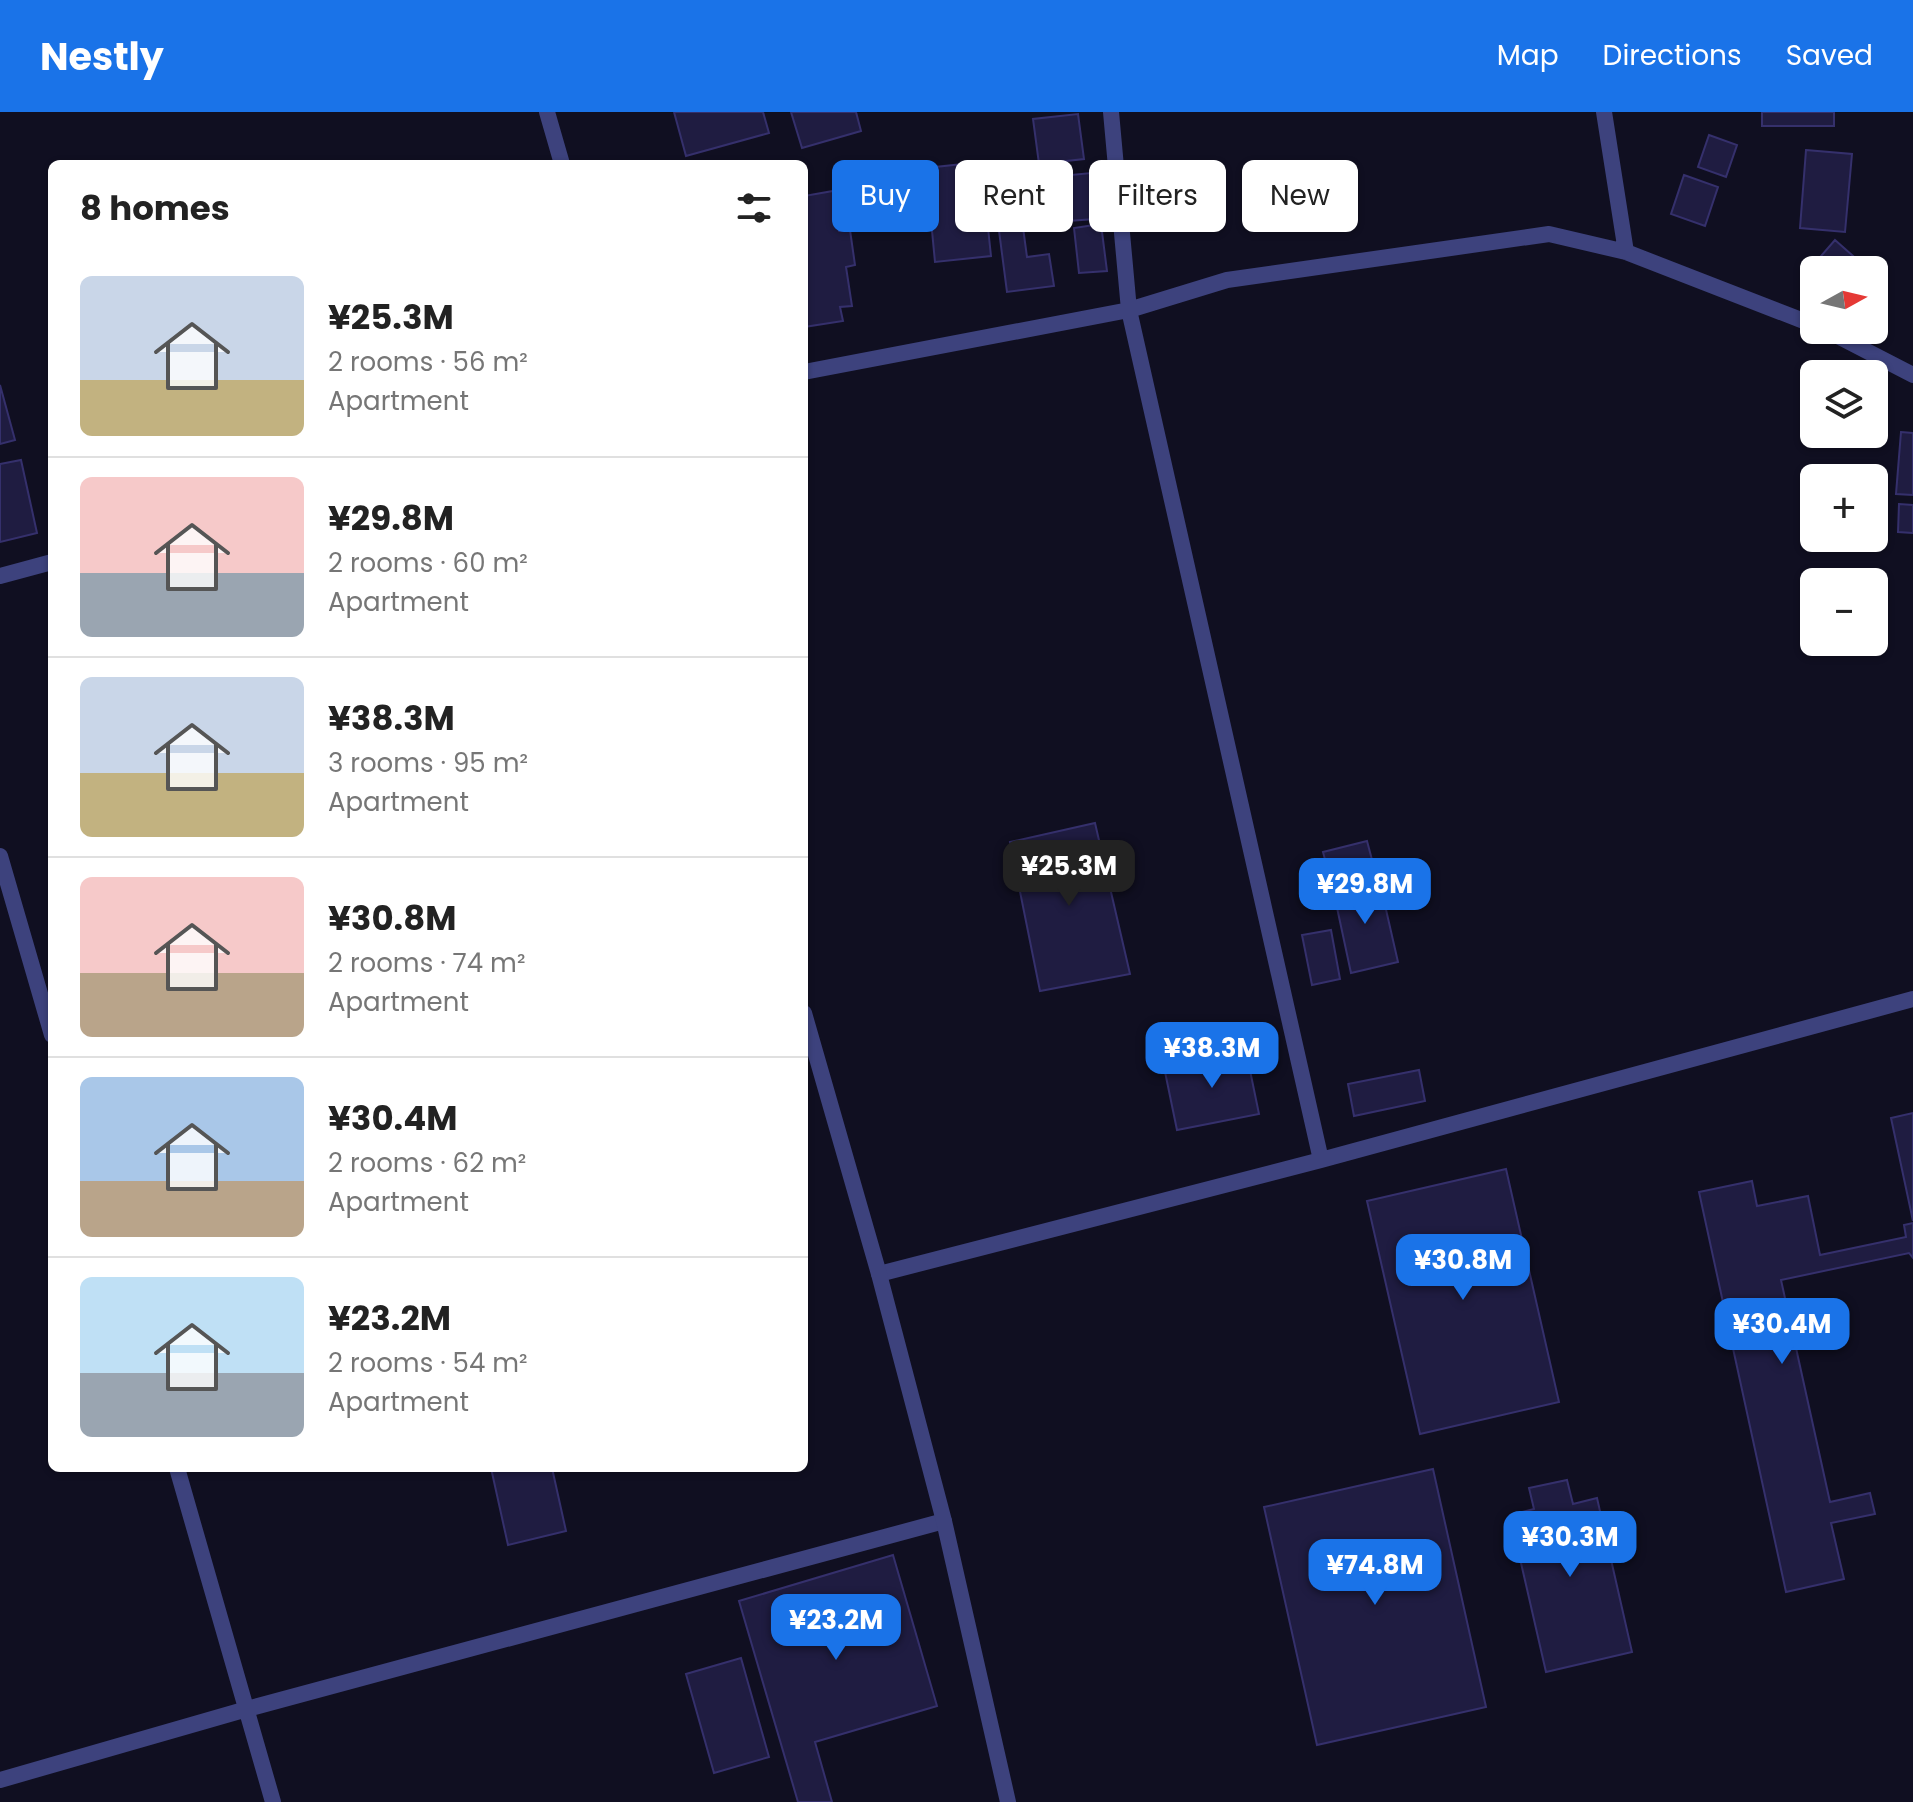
<!DOCTYPE html>
<html lang="en">
<head>
<meta charset="utf-8">
<style>
  body { margin:0; font-family:Poppins,sans-serif; background:#f2f2f2; color:#222; height:100vh; display:flex; flex-direction:column; font-size:30px; white-space:nowrap }
  * { box-sizing:border-box; margin:0 }
  p { font-size:26px; color:#767676 }
  .icon { flex:none; width:44px; height:44px; fill:none; stroke:currentColor; stroke-width:2; stroke-linecap:round; stroke-linejoin:round }
  .map { position:relative; flex:1; overflow:hidden }
  .sheet { position:absolute; left:48px; top:48px; width:760px; height:1312px; display:flex; flex-direction:column; background:#fff; border-radius:12px; box-shadow:0 2px 6px #0004 }
  .sheet>* { flex:none }
  .banner { position:absolute; left:832px; top:48px; width:760px; height:72px; display:flex; gap:16px }
  .needle { width:52px; rotate:82deg }
  .buttons { position:absolute; left:1800px; top:144px; display:grid; gap:16px }
  .buttons a { display:grid; place-items:center; width:88px; height:88px; border-radius:12px; background:#fff; box-shadow:0 2px 6px #0004; font-size:40px }
  .price { position:absolute; translate:-50% -68px; padding:0 18px; border-radius:16px; background:#1a73e8; color:#fff; font-size:26px; line-height:52px; filter:drop-shadow(0 2px 4px #0008) }
  .price::after { content:''; position:absolute; left:50%; top:48px; width:24px; height:18px; margin-left:-12px; background:inherit; clip-path:polygon(0 0,100% 0,50% 100%) }
  .price.selected { background:#222; color:#fff }
  ul { padding:0; list-style:none }
  li { display:flex; align-items:center; gap:24px; height:200px; padding:0 32px }
  li+li { border-top:2px solid #e0e0e0 }
  li span { display:grid; place-items:center; flex:none; width:224px; height:160px; border-radius:12px; color:#555 }
  li>.icon { margin-inline-start:auto }
  span .icon { width:96px; height:96px; fill:#fffc; stroke-width:1 }
  li b { font-size:34px }
  h2 { display:flex; justify-content:space-between; align-items:center; height:96px; padding:0 32px; font-size:34px }
  .pill { padding:0 28px; border-radius:12px; background:#fff; box-shadow:0 2px 6px #0004; font-size:28px; line-height:72px }
  .pill.selected { background:#1a73e8; color:#fff }
  header { display:flex; align-items:center; gap:48px; box-sizing:border-box; height:112px; padding:0 40px; background:#1a73e8; color:#fff }
  header strong { font-size:38px }
  nav { display:flex; gap:44px; margin-inline-start:auto; font-size:28px }
  .map>svg:first-child { display:block }
  .building { fill:#1f1c41; stroke:#35306c; stroke-width:2 }
  .lines { fill:none; stroke-linecap:round; stroke-linejoin:round }
  .minor { stroke:#3d427d; stroke-width:16 }
  .tertiary { stroke:#3d427d; stroke-width:16 }
</style>
</head>
<body>
<header>
<strong>Nestly</strong>
<nav><a>Map</a><a>Directions</a><a>Saved</a></nav>
</header>
<div class="map">
<svg width="1913" height="1690" viewBox="0 0 1913 1690">
  <rect width="100%" height="100%" fill="#100f21"/>
  <path class="building" d="M674,0H763L769,21L686,44Z
    M791,0H856L861,19L802,36Z
    M1762,0H1834V14H1762Z
    M1078,2L1084,47L1039,52L1033,7Z
    M1709,23L1737,33L1726,65L1698,55Z
    M1806,38L1852,42L1845,120L1800,116Z
    M981,50L991,144L935,150L926,56Z
    M1091,61L1095,107L1054,110L1051,65Z
    M1684,63L1718,75L1705,114L1671,102Z
    M833,79L839,119L850,118L855,153L846,155L852,194L840,195L843,209L804,215V84Z
    M1022,108L1027,145L1049,142L1054,174L1007,180L998,111Z
    M1101,112L1107,159L1079,161L1074,116Z
    M1835,128L1861,151L1855,158H1814V164L1808,159Z
    M0,273L15,328L0,332Z
    M1901,320L1913,321V383L1896,382Z
    M21,348L37,421L0,430V352Z
    M1899,392L1913,393V421L1898,420Z
    M1095,711L1130,862L1040,879L1010,730Z
    M1367,729L1375,759L1331,770L1323,740Z
    M1379,767L1398,850L1351,861L1333,777Z
    M1331,818L1340,867L1312,873L1302,823Z
    M1246,939L1259,1002L1177,1018L1164,955Z
    M1419,958L1425,989L1354,1004L1348,972Z
    M1913,1001V1109L1891,1006Z
    M1506,1057L1559,1290L1420,1322L1367,1089Z
    M1752,1069L1757,1094L1808,1084L1820,1143L1906,1125L1904,1113L1913,1111V1146L1909,1141L1781,1168L1830,1390L1870,1381L1875,1402L1831,1411L1844,1467L1786,1480L1699,1080Z
    M491,1356H552L566,1419L508,1433Z
    M1433,1357L1486,1595L1317,1633L1264,1395Z
    M1567,1368L1573,1392L1597,1386L1632,1540L1546,1560L1510,1403L1534,1397L1529,1376Z
    M893,1443L937,1594L815,1630L832,1690H798L739,1489Z
    M741,1546L769,1645L714,1661L686,1562Z"/>
  <g class="lines">
    <path class="minor" d="M1111,0L1129,198L1321,1048
      M1604,0L1626,140
      M1826,218L1913,263
      M804,260L1129,198L1227,168L1549,122L1626,140L1814,213
      M0,464L52,450
      M0,744L52,923
      M879,1162L1321,1048L1913,887
      M177,1356L273,1690
      M0,1668L247,1597L944,1409"/>
    <path class="tertiary" d="M547,0L562,52
      M804,901L879,1162L944,1409L1008,1690"/>
  </g>
</svg>
<div class="buttons">
<a><svg class="needle" viewBox="-14 -14 28 28"><path d="M0-13l5 13h-10z" fill="#e53935"/><path d="M0 13l5-13h-10z" fill="#767676"/></svg></a>
<a><svg class="icon" aria-label="layers" viewBox="0 0 24 24"><path d="M12 4l9 5-9 5-9-5zM3 14l9 5 9-5"/></svg></a>
<a>+</a>
<a>−</a>
</div>
<b class="price selected" style="left:1069px;top:796px">¥25.3M</b>
<b class="price" style="left:1365px;top:814px">¥29.8M</b>
<b class="price" style="left:1212px;top:978px">¥38.3M</b>
<b class="price" style="left:1463px;top:1190px">¥30.8M</b>
<b class="price" style="left:1782px;top:1254px">¥30.4M</b>
<b class="price" style="left:1570px;top:1467px">¥30.3M</b>
<b class="price" style="left:1375px;top:1495px">¥74.8M</b>
<b class="price" style="left:836px;top:1550px">¥23.2M</b>
<div class="banner">
<a class="pill selected">Buy</a>
<a class="pill">Rent</a>
<a class="pill">Filters</a>
<a class="pill">New</a>
</div>
<section class="sheet">
<h2>8 homes<svg class="icon" aria-label="filters" viewBox="0 0 24 24"><path d="M4 7h16M4 17h16"/><circle cx="9" cy="7" r="2"/><circle cx="15" cy="17" r="2"/></svg></h2>
<ul>
<li><span style="background:linear-gradient(#c9d6e8 65%,#c2b280 0)"><svg class="icon" aria-label="home" viewBox="0 0 24 24"><path d="M3 11l9-7 9 7M6 9v11h12V9"/></svg></span><div><b>¥25.3M</b><p>2 rooms · 56 m²</p><p>Apartment</p></div></li>
<li><span style="background:linear-gradient(#f6c9c9 60%,#9aa5b1 0)"><svg class="icon" aria-label="home" viewBox="0 0 24 24"><path d="M3 11l9-7 9 7M6 9v11h12V9"/></svg></span><div><b>¥29.8M</b><p>2 rooms · 60 m²</p><p>Apartment</p></div></li>
<li><span style="background:linear-gradient(#c9d6e8 60%,#c2b280 0)"><svg class="icon" aria-label="home" viewBox="0 0 24 24"><path d="M3 11l9-7 9 7M6 9v11h12V9"/></svg></span><div><b>¥38.3M</b><p>3 rooms · 95 m²</p><p>Apartment</p></div></li>
<li><span style="background:linear-gradient(#f6c9c9 60%,#b9a48a 0)"><svg class="icon" aria-label="home" viewBox="0 0 24 24"><path d="M3 11l9-7 9 7M6 9v11h12V9"/></svg></span><div><b>¥30.8M</b><p>2 rooms · 74 m²</p><p>Apartment</p></div></li>
<li><span style="background:linear-gradient(#a9c7e8 65%,#b9a48a 0)"><svg class="icon" aria-label="home" viewBox="0 0 24 24"><path d="M3 11l9-7 9 7M6 9v11h12V9"/></svg></span><div><b>¥30.4M</b><p>2 rooms · 62 m²</p><p>Apartment</p></div></li>
<li><span style="background:linear-gradient(#bfe0f5 60%,#9aa5b1 0)"><svg class="icon" aria-label="home" viewBox="0 0 24 24"><path d="M3 11l9-7 9 7M6 9v11h12V9"/></svg></span><div><b>¥23.2M</b><p>2 rooms · 54 m²</p><p>Apartment</p></div></li>
</ul>
</section>
</div>
</body>
</html>
